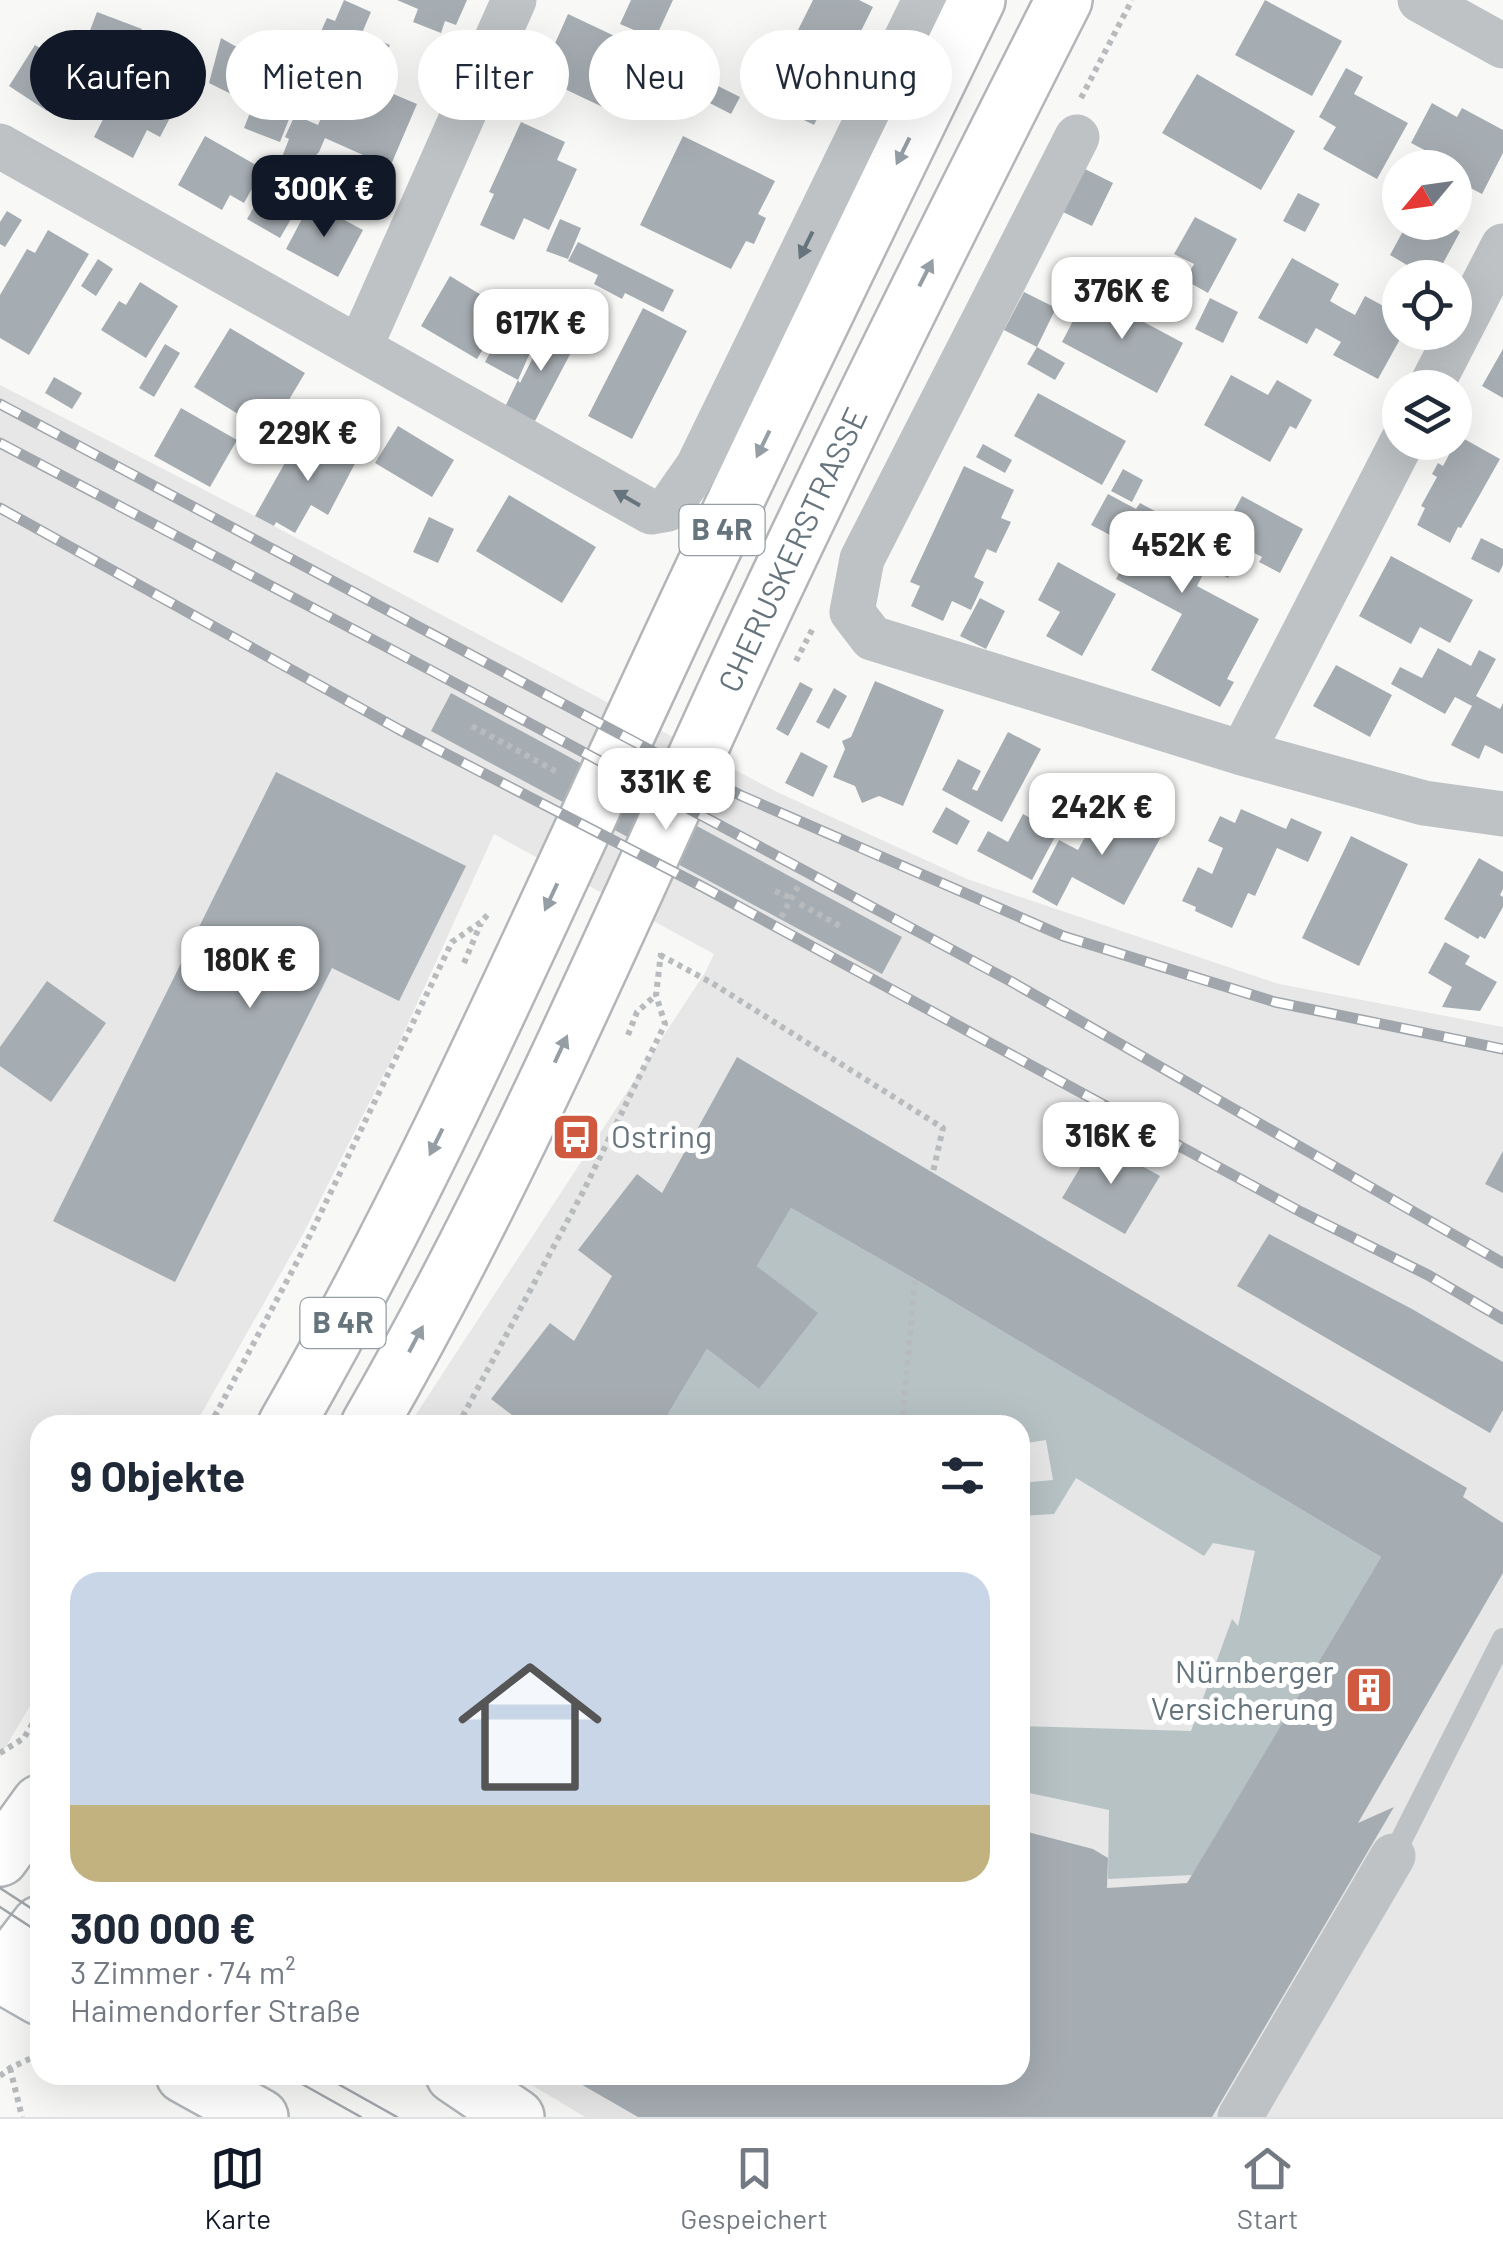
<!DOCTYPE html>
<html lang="de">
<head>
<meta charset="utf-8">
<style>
  body { margin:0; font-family:Barlow,sans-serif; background:#f2f2f3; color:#1f2937; height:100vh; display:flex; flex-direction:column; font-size:38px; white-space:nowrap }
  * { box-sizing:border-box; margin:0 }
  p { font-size:32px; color:#747a83 }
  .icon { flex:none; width:55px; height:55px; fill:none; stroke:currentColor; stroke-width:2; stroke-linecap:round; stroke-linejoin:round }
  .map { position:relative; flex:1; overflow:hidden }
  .details { position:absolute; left:30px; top:1415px; width:1000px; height:670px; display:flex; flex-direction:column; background:#fff; border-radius:30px; box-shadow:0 10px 40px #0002 }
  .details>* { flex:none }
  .top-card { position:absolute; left:30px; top:30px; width:1000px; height:90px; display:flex; gap:20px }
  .needle { width:65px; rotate:241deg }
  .fabs { position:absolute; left:1382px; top:150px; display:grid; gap:20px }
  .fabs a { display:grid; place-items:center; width:90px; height:90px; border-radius:50%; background:#fff; box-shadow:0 10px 40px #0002; font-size:50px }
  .price { position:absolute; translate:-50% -85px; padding:0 22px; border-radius:20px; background:#fff; color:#222; font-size:32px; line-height:65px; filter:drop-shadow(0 2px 5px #0008) }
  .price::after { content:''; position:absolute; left:50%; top:60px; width:30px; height:22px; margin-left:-15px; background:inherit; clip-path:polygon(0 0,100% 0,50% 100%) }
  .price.selected { background:#111827; color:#fff }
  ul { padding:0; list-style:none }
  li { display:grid; align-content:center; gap:20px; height:530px; padding:0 40px }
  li+li { border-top:2px solid #e0e1e3 }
  li span { display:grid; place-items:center; height:310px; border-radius:30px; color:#555 }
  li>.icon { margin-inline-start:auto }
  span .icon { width:180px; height:180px; fill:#fffc; stroke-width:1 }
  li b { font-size:42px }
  h2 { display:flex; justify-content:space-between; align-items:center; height:120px; padding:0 40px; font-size:42px }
  .chip { padding:0 35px; border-radius:45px; background:#fff; box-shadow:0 10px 40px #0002; font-size:35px; line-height:90px }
  .chip.selected { background:#111827; color:#fff }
  .dock { display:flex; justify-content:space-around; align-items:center; height:140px; border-top:2px solid #e0e1e3; background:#fff; font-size:28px; color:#747a83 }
  .dock a { display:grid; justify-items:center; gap:5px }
  .dock .selected { color:#111827 }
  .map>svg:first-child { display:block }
  .built { fill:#e6e7e6 }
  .water { fill:#b7c2c5 }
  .building { fill:#a6adb2 }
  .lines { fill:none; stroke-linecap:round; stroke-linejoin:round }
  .secondary-casing { stroke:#b0b6ba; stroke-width:60 }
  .primary-casing { stroke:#b2b6b9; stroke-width:60 }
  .path { stroke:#b8bbbe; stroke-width:6; stroke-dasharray:5 5; stroke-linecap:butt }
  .lane { stroke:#bec2c5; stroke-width:22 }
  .street { stroke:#bec2c5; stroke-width:45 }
  .secondary { stroke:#fff; stroke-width:55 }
  .primary { stroke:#fff; stroke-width:55 }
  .tram { stroke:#a0a6ab; stroke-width:2.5 }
  .rail-casing { stroke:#a0a6ab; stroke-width:11 }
  .rail { stroke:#fff; stroke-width:8; stroke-dasharray:22; stroke-linecap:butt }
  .oneway { fill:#949ea4 }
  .oneway2 { fill:#66747d }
  .labels { text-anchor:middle; stroke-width:10; stroke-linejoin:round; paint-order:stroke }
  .shield { fill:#fff; stroke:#949ea4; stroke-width:2.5 }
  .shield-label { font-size:30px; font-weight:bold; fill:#66747d }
  .street-label { font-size:32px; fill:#66747d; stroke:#fff }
  .poi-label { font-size:32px; fill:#66747d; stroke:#fff; text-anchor:start }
</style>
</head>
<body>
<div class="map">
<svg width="1503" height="2117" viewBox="0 0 1503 2117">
  <rect width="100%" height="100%" fill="#f8f8f6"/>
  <path class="built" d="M0,385L251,514L777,792L967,879L1279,984L1503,1027V2117H585L515,2075H1020V1425H409L706,971L714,954L494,834L395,1052L303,1234L195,1425H40V1689L0,1757Z"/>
  <path class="water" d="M791,1208L915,1279L1381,1557L1192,1875L1108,1879L1109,1810L1020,1791V1726L1191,1731L1232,1619L1238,1626L1255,1551L1213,1543L1204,1556L1076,1478L1054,1514L1020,1516V1483L1053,1480L1046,1440L1020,1444V1425H905V1422L897,1425H682L668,1414L707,1349L759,1389L817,1313L757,1266Z"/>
  <path class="building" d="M344,0L371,12L362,33L390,45L372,85L417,104L390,167L325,138L319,152L301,171L280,162L289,139L285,137L295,115L318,125L341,71L326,65L334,48L317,40L327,18L335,21Z
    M397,0H467L456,25L445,21L441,33L413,22L418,9Z
    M631,0H673L655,39L620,24Z
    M813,0H859L873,7L814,125L763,100Z
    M1265,0L1342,41L1312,96L1235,55Z
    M97,12L142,29L134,50L149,55L139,79L105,67L108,59L90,52L96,36L89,33Z
    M568,14L640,48L611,111L548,81L558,61L549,57Z
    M221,38L256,58L235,96L209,83Z
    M35,45L86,77L68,107L55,98L47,111L9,86Z
    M1346,68L1363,77L1354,94L1408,123L1377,179L1323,149L1336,127L1319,117Z
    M1197,74L1295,131L1261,190L1162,133Z
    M151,78L182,95L160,137L147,130L133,158L94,137L116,94L137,105Z
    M706,80L740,97L731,114L698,97Z
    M257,95L293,109L280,142L244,128Z
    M1432,103L1457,117L1462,108L1503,130V153L1482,194L1455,180V168H1430L1436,156L1411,143Z
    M521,122L565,142L557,160L577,169L549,230L524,218L514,240L480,225L494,194L489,192Z
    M205,136L263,169L244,203L230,195L222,210L178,185Z
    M683,136L775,181L758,214L766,218L754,244L746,241L731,269L640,225Z
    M1083,168L1113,183L1092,226L1061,211Z
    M265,188L298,207L280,238L247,219Z
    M1298,193L1320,204L1305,232L1283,221Z
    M311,202L363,230L338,277L286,249Z
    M7,211L22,220L5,247L0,244V222Z
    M1195,217L1237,239L1208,293L1185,280L1194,264L1174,254Z
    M560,219L581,228L568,259L546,251Z
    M1408,222H1444L1460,232L1435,278H1429L1390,255Z
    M48,230L89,254L29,355L0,338V295L27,249L35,253Z
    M578,242L674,290L663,312L625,293L622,299L594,284L598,275L568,261Z
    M1292,258L1339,284L1330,301L1342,308L1355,315L1365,296L1400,315V332H1404L1378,379L1333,355L1341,342L1316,328L1307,344L1258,318Z
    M98,259L113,269L96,296L81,286Z
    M450,276L506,310L477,359L421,326Z
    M140,282L178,306L146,358L101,330L119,301L126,305Z
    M1024,292L1056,308L1037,347L1004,330Z
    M1088,292L1183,343L1157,393L1062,342Z
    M1210,298L1238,312L1223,343L1195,329Z
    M643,308L687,331L632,439L588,416Z
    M511,314L540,330L518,380L485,362Z
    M549,326L577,341L535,421L505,407L518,380L520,383Z
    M230,328L305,373L269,433L194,387Z
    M165,344L180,353L154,397L139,388Z
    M1037,347L1065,363L1055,380L1027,364Z
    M1503,349V398L1482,386Z
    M1231,375L1268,395L1277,380L1312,400L1296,429L1290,426L1270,462L1204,425Z
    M54,377L82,393L72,409L45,393Z
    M1038,393L1126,441L1102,485L1014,436Z
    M181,408L237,440L210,487L154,456Z
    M398,426L454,460L432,497L375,463Z
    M1459,436L1500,459L1461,528L1458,527L1450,543L1417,525L1425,508L1421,506L1437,477L1432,474L1438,463L1443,466Z
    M325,439L341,447L342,444L361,452L328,515L311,505L295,533L276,522L274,526L255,516L295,445L316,456Z
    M983,444L1012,460L1005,473L976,457Z
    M964,466L1014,490L1001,518L1011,522L996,553L987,549L974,577L984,582L971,610L952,601L943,621L911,606L920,586L910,582Z
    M1123,469L1143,480L1132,502L1111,491Z
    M1108,494L1136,509L1140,503L1173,521L1170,527L1191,538L1195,531L1239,555L1228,578L1207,567L1197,586L1259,619L1227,679L1234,682L1220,707L1151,670L1182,614L1116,579L1133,547L1091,525Z
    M509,495L596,547L562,603L476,551Z
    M1242,496L1303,529L1280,573L1259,562L1262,557L1221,535Z
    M429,517L454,529L438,563L413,552Z
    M1481,538L1503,549V565L1499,573L1471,559Z
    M1391,556L1473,600L1450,643L1420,627L1411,644L1359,616Z
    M1058,562L1116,594L1082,656L1046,636L1060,612L1038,600Z
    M980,598L1005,611L986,649L960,636Z
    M1438,648L1471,666L1479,650L1496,659L1476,696L1500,709L1503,703V754L1485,745L1479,759L1451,745L1472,706L1455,697L1445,714L1391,684L1400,667L1422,678Z
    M1336,665L1392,695L1370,737L1313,706Z
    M875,681L944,710L903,806L879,796L862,803L855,786L833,777L845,749L842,741L851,737Z
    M800,682L813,689L788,736L776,729Z
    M834,688L847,696L829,729L816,722Z
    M451,693L902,937L882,974L431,731Z
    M1008,732L1041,749L1002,822L942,790L958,759L981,771L972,789L977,791Z
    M801,752L828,766L813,797L785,783Z
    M276,772L466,866L399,1001L332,968L175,1282L53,1221Z
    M1104,801L1163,833L1124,905L1072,877L1057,906L1032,892L1059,840L1078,850Z
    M946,807L970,821L957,845L932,832Z
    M1241,809L1286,829L1291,818L1322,832L1308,862L1277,848L1255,896L1248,893L1232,928L1195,911L1196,907L1182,901L1198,867L1212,874L1223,848L1208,841L1220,816L1235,823Z
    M1023,814L1057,833L1032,880L977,851L988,831L1008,842Z
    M1351,836L1408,864L1359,966L1302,938Z
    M1479,858L1503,872V889L1500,895L1503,897V907L1485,939L1480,936L1478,939L1444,919Z
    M1445,942L1470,956L1465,964L1497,982L1480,1011L1442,1007L1452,987L1428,973Z
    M47,981L106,1023L51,1102L0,1066V1047Z
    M737,1057L1467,1488L1463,1497L1503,1523V1573L1358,1823L1394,1807L1212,2117H638L565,2075H1020V1830L1093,1849L1108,1858L1107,1888L1187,1883L1381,1557L915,1279L791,1208L757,1266L818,1313L759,1389L707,1349L668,1414L682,1425H525L491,1399L550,1323L574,1341L612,1276L578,1250L637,1174L662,1193Z
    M1096,1141L1160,1176L1125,1234L1062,1198Z
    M1503,1151V1193L1485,1184Z
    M1269,1234L1412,1309L1503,1362V1410L1490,1433L1237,1286Z"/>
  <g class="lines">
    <g class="secondary-casing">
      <path id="secondary" d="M0,1974L40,1997
        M184,2075L260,2117
        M454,2075L516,2117"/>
    </g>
    <g class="primary-casing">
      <path id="primary" d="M286,1425C417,1197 523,957 634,718C745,477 861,239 977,0
        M369,1425C507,1186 616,930 731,680C837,451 950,225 1064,0
        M0,1858L40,1803
        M0,1976L40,1924"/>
    </g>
    <path class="path" d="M1081,98L1132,0
      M796,661L813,628
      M472,726L557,772
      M775,891L791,898
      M800,904L840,926
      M781,917L800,883
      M660,955L712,983L943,1128L933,1172
      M464,963L481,923
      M628,1035L637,1012L656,995
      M210,1425L298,1260L452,942L481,922L490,912
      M458,1425L584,1190L665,1024L656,995L661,953
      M902,1425L915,1279
      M0,1753L24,1738L40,1711
      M10,2068L22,2117
      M0,2076L10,2068L40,2054"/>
    <path class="lane" d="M1393,1856L1503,1639"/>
    <path class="street" d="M1420,0L1503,46
      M1077,137L862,559L852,612L872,638L1242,753L1424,803L1503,814
      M0,146L651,512L668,509L698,466L925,0
      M360,347L514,0
      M1430,388L1503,246
      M1242,753L1402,442
      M1240,2117L1393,1856"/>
    <use href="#secondary" class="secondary"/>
    <use href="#primary" class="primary"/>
    <path class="tram" d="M0,1888L40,1914
      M0,1907L40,1933
      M286,2075L361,2117
      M322,2075L397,2117"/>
    <g class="rail-casing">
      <path id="rail" d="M0,404L663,757L742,796L1063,936L1275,1002L1503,1049
        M0,443L434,672L1012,982L1503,1263
        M0,508L400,730L701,886L1301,1212L1428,1275L1503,1319"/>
    </g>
    <use href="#rail" class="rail"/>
  </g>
  <defs><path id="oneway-solid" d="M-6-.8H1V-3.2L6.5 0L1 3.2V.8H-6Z" transform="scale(2.5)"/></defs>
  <g class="oneway">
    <use href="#oneway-solid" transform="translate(903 151) rotate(116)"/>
    <use href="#oneway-solid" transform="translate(926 273) rotate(-63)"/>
    <use href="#oneway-solid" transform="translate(763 444) rotate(116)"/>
    <use href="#oneway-solid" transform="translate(551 897) rotate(115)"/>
    <use href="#oneway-solid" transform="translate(561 1049) rotate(-65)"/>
    <use href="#oneway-solid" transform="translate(436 1142) rotate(116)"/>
    <use href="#oneway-solid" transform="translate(416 1339) rotate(-62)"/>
  </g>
  <g class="oneway2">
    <use href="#oneway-solid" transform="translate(806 245) rotate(116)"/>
    <use href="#oneway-solid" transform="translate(627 498) rotate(-150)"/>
  </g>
  <defs>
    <g id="bus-square" transform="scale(2.5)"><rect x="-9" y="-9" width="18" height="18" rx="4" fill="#cf5a3f" stroke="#fff"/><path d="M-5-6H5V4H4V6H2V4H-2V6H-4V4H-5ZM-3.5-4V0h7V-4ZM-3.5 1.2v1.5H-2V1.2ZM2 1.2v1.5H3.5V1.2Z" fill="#fff"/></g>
    <g id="building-square" transform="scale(2.5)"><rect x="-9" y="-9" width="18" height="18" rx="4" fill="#cf5a3f" stroke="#fff"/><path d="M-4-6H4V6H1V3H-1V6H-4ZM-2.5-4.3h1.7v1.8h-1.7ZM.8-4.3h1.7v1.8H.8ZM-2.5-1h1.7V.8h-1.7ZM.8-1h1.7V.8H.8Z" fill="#fff"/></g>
  </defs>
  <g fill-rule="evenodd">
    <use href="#bus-square" x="576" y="1137"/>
    <use href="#building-square" x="1369" y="1690"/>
  </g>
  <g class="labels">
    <g class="shield">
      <rect x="679.5" y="505" width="85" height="50" rx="8"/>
      <rect x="300.5" y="1298" width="85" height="50" rx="8"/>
    </g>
    <g class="shield-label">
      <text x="722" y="540">B 4R</text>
      <text x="343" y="1333">B 4R</text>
    </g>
    <g class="street-label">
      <text transform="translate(793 550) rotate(-65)" y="11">CHERUSKERSTRASSE</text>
    </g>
    <g class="poi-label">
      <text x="611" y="1148">Ostring</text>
      <text x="1334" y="1683" text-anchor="end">Nürnberger<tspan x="1334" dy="37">Versicherung</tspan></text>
    </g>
  </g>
</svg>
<div class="fabs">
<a><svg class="needle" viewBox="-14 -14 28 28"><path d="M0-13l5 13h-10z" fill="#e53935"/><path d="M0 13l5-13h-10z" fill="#747a83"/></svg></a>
<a><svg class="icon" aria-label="locate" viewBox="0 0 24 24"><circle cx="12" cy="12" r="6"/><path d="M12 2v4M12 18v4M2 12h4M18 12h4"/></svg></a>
<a><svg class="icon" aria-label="layers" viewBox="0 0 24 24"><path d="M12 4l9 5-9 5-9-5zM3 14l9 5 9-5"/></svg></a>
</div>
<b class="price selected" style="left:324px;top:240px">300K €</b>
<b class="price" style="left:1122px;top:342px">376K €</b>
<b class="price" style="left:541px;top:374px">617K €</b>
<b class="price" style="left:308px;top:484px">229K €</b>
<b class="price" style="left:1182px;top:596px">452K €</b>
<b class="price" style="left:666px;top:833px">331K €</b>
<b class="price" style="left:1102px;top:858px">242K €</b>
<b class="price" style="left:250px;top:1011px">180K €</b>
<b class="price" style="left:1111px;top:1187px">316K €</b>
<div class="top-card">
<a class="chip selected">Kaufen</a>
<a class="chip">Mieten</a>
<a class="chip">Filter</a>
<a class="chip">Neu</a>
<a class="chip">Wohnung</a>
</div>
<section class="details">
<h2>9 Objekte<svg class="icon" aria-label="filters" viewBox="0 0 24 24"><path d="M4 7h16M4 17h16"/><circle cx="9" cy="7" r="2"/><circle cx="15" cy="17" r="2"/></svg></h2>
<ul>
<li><span style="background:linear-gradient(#c9d6e8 75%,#c2b280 0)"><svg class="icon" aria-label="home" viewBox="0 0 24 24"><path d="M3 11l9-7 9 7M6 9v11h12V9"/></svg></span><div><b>300 000 €</b><p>3 Zimmer · 74 m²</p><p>Haimendorfer Straße</p></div></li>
</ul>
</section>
</div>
<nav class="dock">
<a class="selected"><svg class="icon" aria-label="map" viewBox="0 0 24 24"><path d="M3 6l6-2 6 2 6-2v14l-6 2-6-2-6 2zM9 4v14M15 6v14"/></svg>Karte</a>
<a><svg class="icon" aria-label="saved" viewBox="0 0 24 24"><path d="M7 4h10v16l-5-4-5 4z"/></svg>Gespeichert</a>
<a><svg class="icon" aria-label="home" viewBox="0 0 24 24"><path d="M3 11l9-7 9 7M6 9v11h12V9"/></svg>Start</a>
</nav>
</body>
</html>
